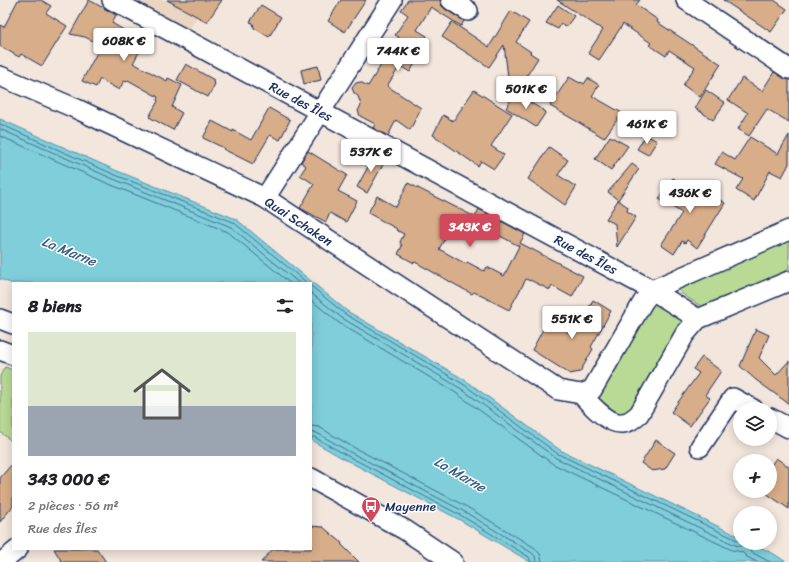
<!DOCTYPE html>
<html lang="fr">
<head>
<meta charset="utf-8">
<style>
  body { margin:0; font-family:Sriracha,sans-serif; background:#f6f6f6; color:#202124; height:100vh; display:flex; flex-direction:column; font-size:15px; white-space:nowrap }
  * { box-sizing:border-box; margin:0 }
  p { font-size:13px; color:#757577 }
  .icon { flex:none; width:22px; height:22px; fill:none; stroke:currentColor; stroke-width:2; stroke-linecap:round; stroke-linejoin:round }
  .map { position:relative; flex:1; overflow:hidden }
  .panel { position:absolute; left:12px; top:282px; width:300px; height:268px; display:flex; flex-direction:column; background:#fff; border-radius:0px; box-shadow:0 2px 10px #0003 }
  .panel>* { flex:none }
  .fabs { position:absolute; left:733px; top:402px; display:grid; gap:8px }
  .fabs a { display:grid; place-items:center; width:44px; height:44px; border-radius:50%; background:#fff; box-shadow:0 2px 10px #0003; font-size:20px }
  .price { position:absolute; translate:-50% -34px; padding:0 9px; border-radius:4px; background:#fff; color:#222; font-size:13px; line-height:26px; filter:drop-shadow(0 1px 2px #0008) }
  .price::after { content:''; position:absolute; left:50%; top:24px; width:12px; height:9px; margin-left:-6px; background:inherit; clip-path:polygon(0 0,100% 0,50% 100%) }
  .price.selected { background:#d1495b; color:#fff }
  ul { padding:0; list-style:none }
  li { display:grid; align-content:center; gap:8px; height:212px; padding:0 16px }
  li span { display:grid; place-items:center; height:124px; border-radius:0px; color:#555 }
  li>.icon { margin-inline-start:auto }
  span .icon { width:72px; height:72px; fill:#fffc; stroke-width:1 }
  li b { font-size:17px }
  h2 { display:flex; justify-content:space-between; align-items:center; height:48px; padding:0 16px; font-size:17px }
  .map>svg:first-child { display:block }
  .built { fill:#ebd5c3 }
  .green { fill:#b8da94; stroke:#6a8479 }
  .water { fill:#7fceda; stroke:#578ea8 }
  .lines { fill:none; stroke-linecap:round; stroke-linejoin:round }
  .shore { stroke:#436f90; stroke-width:1 }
  .building { fill:#d8ad89; stroke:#1b2f5e; fill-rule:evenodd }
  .minor-casing { stroke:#1b2f5e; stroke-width:22 }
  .minor { stroke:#fff; stroke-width:19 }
  .labels { text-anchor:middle; stroke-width:3; stroke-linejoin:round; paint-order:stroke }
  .street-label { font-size:13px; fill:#1b2f5e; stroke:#fff }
  .poi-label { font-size:13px; fill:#1b2f5e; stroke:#fff; text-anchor:start }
  .water-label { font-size:14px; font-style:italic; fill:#395f83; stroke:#fff }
</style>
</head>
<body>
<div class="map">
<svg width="789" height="562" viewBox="0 0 789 562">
  <rect width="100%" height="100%" fill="#f3e6dc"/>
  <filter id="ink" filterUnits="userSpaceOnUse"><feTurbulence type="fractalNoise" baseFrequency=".025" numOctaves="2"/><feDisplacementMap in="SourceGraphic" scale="8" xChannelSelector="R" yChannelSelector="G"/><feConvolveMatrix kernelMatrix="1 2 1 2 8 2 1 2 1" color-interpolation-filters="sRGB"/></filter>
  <g filter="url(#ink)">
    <path class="built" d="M130,0H208L188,31Z"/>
    <path class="green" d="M789,238V273L707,310L685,296L676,288Z
      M651,300L687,324L630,415L618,418L591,400Z
      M5,367L13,370V442L0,432V376Z"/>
    <path class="water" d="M0,119L115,170L236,219L347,311L465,380L560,450L740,537V543H752L774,554L786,562H530L460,520L344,459L311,440V283H13V284L0,279Z"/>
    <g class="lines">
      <path class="shore" d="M0,124L113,174L233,222L307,283
        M0,129L111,178L231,227L299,283
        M0,136L109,184L228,232L290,283
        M311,286L345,314L463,384L558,454L737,540L740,541
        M311,293L342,318L460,388L556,458L735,545L739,546L745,545L751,552L770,562
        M311,300L339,323L456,393L553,464L732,550L742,552L747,557L757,562
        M311,426L319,427L351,446L467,507L535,548L540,554L542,562
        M311,432L317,433L348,451L465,512L532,553L535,556L536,562
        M311,437H314L346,455L462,516L529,557L531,562"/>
    </g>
    <path class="building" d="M18,0H41L51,6L46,13L67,26L42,66L21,54L19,57L0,46V25L4,27Z
      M89,0L116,15L112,23L127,32L125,34L134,39L133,41L142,47L133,63L167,81L168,78L182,85L172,107L182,113L173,130L149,117L158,101L157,100L158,97L128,80L127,82L124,81L119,90L100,79L96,87L82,81L101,45L85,37L70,34Z
      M167,0H222L207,22Z
      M341,0H366L345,32L328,21Z
      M408,0H440L441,5L445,9L464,21L461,26L431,7L417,30L427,36L416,54L419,56L410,72L400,66L387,86L421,108L410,130L396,120L388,136L373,128L375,124L360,116L358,111L361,105L358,96L354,93L352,88L356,83L360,82L368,86L386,57L399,37L395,35L408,15L401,10Z
      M557,0H640L636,5L658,20L657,22L721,64L700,97L683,85L695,67L669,50L666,56L649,45L651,43L623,24L599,60L588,53L603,30Z
      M723,0H774L787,9L771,32Z
      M261,5L281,17L269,37L254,28L253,23L250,22Z
      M558,5L574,16L566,27L561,24L558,29L546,23Z
      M511,11L529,22L516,42L531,52L530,53L538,58L521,85L508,77L504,45L489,67L442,37L452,22L489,47Z
      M186,64L214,80L213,82L215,84L208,97L177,80Z
      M318,66L321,80L304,84L301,70Z
      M774,72L789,80V122L767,109L749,136L738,129L748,113L728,100L742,78L762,91Z
      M569,77L580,83L581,82L584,84L588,78L599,85L592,96L622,113L604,138L578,122L550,106Z
      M474,90L512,114L491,146L504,155L494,169L481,161L478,166L433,135L443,115L453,121Z
      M706,90L725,103L713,120L695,108Z
      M515,93L546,112L536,127L506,108Z
      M269,108L290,120L280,140L270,135L253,164L223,149L224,148L203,138L212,121L233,132V130L251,140Z
      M646,135L657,141L648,155L637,149Z
      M789,135V164L782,177L770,171L754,201L736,190L743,179L715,164L722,152L735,160L750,137L778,154Z
      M610,136L628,146L611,170L595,159Z
      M549,147L568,160L558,175L576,187L565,205L528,179Z
      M308,151L347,175L338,191L357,201L346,222L330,213L326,222L300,208L314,184L300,175L306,166L301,162Z
      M375,154L386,159L367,193L357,187Z
      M632,164L639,169L618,200L608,192Z
      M673,178L696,193L699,187L725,203L697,248L687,240L685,243L682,241L674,254L661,245L682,213L659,199Z
      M408,183L475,217L479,209L525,234L520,243L583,276L572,297L552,286L550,290L530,280V281L526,279L509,310L474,292L472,294L415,262L414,263L398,254L402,246L400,242L404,234L396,230L397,229L368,213L377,196L396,207ZM455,220L481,235L485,228L519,246L504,276L487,267L484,271L467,262L466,264L439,249Z
      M618,200L628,207L627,211L636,217L617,247L615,224L606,219Z
      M593,300L611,311L591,347L593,349L580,372L570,374L532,350L548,320L573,335Z
      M756,329L769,335L759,358L776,375L789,361V404L756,380L740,366Z
      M702,357L721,371L705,395L710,398L690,426L671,412L699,373L693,369Z
      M656,440L675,453L665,469L652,471L641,463Z
      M776,458L789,467V509L763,491H770V467Z
      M13,463V506L0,522V478Z
      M311,526L323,527L341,542L342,545L359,562H261L273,549H311Z
      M54,549H97L106,562H62Z"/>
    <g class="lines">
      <g class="minor-casing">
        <path id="minor" d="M112,0L652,290L698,319
          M451,0L468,11
          M686,0L789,69
          M0,76L77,109L265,198L558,390L581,394
          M265,198L392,0
          M0,319L13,324
          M0,350L13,355
          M581,394C589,403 609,425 622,423C629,423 634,418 639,414L685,334L698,319L789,281
          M581,394L592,390L643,302L652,290L789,230
          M770,418L789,428
          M700,447L733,398L753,409
          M311,478L405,530L453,562
          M2,562L18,549"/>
      </g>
      <use href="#minor" class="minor"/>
    </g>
  </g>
  <defs>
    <g id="bus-pin" transform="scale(1)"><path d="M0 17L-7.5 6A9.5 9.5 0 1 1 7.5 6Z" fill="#d1495b" stroke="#fff"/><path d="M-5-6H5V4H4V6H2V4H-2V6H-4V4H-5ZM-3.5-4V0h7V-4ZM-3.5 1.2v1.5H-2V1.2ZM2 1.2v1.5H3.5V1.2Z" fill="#fff"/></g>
  </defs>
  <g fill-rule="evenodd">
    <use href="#bus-pin" x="371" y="506"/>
  </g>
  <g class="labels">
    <g class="street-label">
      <text transform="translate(301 101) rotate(28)" y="5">Rue des Îles</text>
      <text transform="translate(299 221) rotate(33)" y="5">Quai Schaken</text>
      <text transform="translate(586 254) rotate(28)" y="5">Rue des Îles</text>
    </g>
    <g class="poi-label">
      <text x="385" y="511">Mayenne</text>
    </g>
    <g class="water-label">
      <text transform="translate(69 251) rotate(22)" y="5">La Marne</text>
      <text transform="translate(460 474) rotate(30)" y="5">La Marne</text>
    </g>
  </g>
</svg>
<div class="fabs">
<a><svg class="icon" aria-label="layers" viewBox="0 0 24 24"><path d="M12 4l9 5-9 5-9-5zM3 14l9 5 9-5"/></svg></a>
<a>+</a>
<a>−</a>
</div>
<b class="price" style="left:124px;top:62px">608K €</b>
<b class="price" style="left:398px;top:72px">744K €</b>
<b class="price" style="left:526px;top:110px">501K €</b>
<b class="price" style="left:647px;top:145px">461K €</b>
<b class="price" style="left:371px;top:173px">537K €</b>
<b class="price" style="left:690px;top:214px">436K €</b>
<b class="price selected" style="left:470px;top:248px">343K €</b>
<b class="price" style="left:572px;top:340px">551K €</b>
<section class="panel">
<h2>8 biens<svg class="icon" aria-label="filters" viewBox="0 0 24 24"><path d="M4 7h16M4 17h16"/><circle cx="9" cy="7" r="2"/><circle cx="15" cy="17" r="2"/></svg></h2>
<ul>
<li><span style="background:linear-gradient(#dfe7d0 60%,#9aa5b1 0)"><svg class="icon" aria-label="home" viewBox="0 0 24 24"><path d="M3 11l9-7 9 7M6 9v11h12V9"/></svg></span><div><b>343 000 €</b><p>2 pièces · 56 m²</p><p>Rue des Îles</p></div></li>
</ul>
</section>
</div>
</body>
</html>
